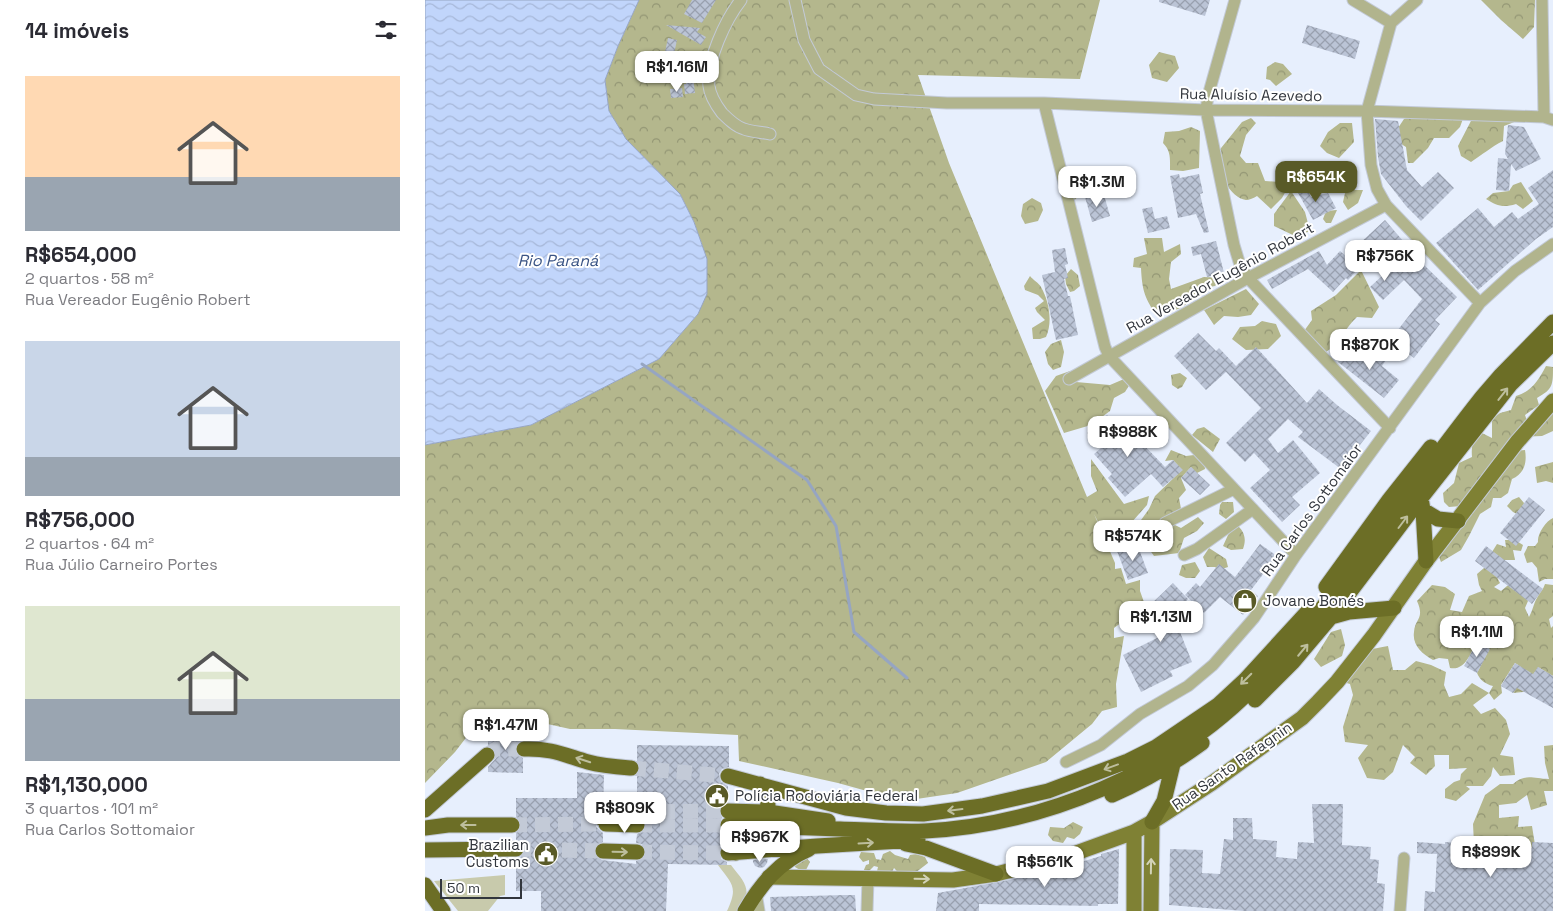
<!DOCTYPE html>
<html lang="pt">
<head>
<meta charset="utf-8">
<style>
  body { margin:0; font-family:"Space Grotesk",sans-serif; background:#f2f2f3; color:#2b2b33; height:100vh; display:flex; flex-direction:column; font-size:19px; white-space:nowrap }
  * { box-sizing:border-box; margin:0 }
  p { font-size:16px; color:#7c7c81 }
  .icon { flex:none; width:28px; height:28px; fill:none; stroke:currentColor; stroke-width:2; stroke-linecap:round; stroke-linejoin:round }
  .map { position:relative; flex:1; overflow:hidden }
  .side { display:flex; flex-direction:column; background:#fff; width:425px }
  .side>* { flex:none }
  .scale { position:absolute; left:15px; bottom:12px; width:82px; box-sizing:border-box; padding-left:5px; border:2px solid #32363d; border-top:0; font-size:14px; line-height:18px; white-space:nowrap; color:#32363d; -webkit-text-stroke:4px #fff; paint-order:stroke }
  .price { position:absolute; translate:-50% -42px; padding:0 11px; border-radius:10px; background:#fff; color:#222; font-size:16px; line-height:32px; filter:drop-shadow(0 1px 2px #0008) }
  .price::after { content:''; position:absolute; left:50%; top:30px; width:15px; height:11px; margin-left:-8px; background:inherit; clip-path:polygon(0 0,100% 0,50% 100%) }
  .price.active { background:#595a27; color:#fff }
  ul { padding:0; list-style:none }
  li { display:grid; align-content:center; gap:10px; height:265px; padding:0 25px }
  li span { display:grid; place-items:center; height:155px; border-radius:0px; color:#555 }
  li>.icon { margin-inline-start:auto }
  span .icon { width:90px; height:90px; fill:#fffc; stroke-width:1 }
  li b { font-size:21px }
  h2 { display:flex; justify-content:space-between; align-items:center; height:60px; padding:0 25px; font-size:21px }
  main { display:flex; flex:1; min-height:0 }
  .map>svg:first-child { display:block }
  .green { fill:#c8caac }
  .forest { fill:url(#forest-crowns) }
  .water { fill:url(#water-waves); stroke:#96a5c2 }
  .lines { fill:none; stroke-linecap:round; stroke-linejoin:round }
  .stream { stroke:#96a5c2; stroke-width:3 }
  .building { fill:url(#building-cross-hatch) }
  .highway-tunnel { stroke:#c3cad7; stroke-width:15; stroke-dasharray:15 8; stroke-linecap:butt }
  .minor-casing { stroke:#c3cad7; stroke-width:13 }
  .major-casing { stroke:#c3cad7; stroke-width:17 }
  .highway-casing { stroke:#c3cad7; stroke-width:17 }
  .minor { stroke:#b1b48d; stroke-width:11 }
  .major { stroke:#7f8134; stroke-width:15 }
  .highway { stroke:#6c6e26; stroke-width:15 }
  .oneway { stroke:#bdbe9d }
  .oneway2 { stroke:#d2d3b8 }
  .labels { text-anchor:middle; stroke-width:4; stroke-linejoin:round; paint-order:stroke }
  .street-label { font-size:15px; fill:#32363d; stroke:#fff }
  .poi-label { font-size:15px; fill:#32363d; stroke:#fff; text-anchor:start }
  .water-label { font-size:16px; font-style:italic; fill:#3a5485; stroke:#fff }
</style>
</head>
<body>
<main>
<section class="side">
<h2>14 imóveis<svg class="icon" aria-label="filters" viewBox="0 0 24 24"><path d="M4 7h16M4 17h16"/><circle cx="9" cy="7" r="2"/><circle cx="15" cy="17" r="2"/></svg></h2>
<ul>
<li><span style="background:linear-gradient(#ffd9b3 65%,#9aa5b1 0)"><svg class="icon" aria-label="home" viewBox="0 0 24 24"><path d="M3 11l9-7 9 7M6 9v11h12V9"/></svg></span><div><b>R$654,000</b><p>2 quartos · 58 m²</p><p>Rua Vereador Eugênio Robert</p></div></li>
<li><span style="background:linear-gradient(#c9d6e8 75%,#9aa5b1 0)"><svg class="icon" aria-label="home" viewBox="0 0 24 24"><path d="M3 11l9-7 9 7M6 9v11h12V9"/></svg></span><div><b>R$756,000</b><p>2 quartos · 64 m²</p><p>Rua Júlio Carneiro Portes</p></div></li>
<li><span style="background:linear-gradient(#dfe7d0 60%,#9aa5b1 0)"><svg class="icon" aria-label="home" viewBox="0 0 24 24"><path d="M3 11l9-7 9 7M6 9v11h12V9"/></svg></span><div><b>R$1,130,000</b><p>3 quartos · 101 m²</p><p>Rua Carlos Sottomaior</p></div></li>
</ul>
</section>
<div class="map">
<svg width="1128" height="911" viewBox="0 0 1128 911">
  <defs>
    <pattern id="forest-crowns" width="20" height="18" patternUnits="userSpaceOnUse" patternTransform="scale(1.25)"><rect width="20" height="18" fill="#b4b78d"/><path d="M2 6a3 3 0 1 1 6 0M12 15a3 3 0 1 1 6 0" fill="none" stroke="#939674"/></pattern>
    <pattern id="water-waves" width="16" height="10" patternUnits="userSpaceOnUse" patternTransform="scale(1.25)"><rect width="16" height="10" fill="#c1d5fb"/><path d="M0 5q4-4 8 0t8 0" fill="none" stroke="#a6b7d8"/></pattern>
    <pattern id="building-cross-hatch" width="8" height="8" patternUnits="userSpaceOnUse" patternTransform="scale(1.25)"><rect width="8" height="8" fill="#bbc4d6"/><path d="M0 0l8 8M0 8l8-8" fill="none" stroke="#99a0af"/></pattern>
  </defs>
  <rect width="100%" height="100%" fill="#e7effd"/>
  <path class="green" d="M293,865H306C320,883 328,889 315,911H302C313,887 308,885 293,865Z
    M80,875V895L75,896L63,911H33L9,881Z"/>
  <path class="forest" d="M214,0H675L655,79L493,75L524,163L662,497L672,491L666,476V459L699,504L724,496L722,505L706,523L710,541L688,552L669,514L690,563V569L696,568L701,584L715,580V591L720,605L689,628V638L699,636L691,684L692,707L677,711L667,724L621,762L532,793L478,801L413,783L314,761L313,735L190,729H145L109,721L69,722L47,730L30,752L0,783V445L106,425L234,359L273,314L282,259L269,222L255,194L201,139L184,111L180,80L193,46Z
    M1056,0H1110L1109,27L1098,39L1076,20Z
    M734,52L750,56L754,68L742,82L727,78L724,65Z
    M850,62L858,64L867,74L851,86L845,80L841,79L842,67Z
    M988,115L1039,116L1035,127L1024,138H1009L1003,148L988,163H983L981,147L973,142L971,131L979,119Z
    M1048,117L1092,121L1079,126L1078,141C1066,147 1057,155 1046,162L1036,156L1033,146Z
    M826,118L831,123L821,135L815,156L821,163H833L840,181L854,182L862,189L857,198L846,209L832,196C829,198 824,200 821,200C805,198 793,171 788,158L817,122Z
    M915,123H927L929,142L914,158L902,153L895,146L903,132Z
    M766,127L775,131L774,168L758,171L745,170C745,159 746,151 738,143L740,132L754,131Z
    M892,176L900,181L903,188L887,195L880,191L883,181Z
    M660,181L663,185L648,202L646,189L653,182Z
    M1096,182L1108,201L1098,209L1091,204C1078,208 1072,206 1061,199L1068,193L1084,191L1088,185Z
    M928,190H938L933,203L923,210L918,202L920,193Z
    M866,191L880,212L885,231L872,237L849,226V214Z
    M607,198L616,203L618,210L613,221L600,224L596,216L598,204Z
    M912,210L906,223H901L898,219L901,211Z
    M719,238H737L739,252L755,244L756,254L746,262L744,279L746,289L779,277L797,278L790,286L773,289C763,307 751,313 730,313C719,297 717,288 716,268L708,267L709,258L722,254Z
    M646,269L653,275L655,286L649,291L645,292L641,284L640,276Z
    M936,270L954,307L947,318L932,317C920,328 914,344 901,352L879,331L887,320L886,311L911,295Z
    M605,276C608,280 614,283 616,287C624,301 628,322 621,337L615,339H608L607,328L620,320L612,312L610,308L619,301L613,295L600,290L599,286Z
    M821,289L834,304L826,315L813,317L799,316L789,325L779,310Z
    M837,321L851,324L856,336L843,349L821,350L807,339L815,327L830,326Z
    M636,340L639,352L636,367L628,370L623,364L620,352L626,344Z
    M1121,366L1128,367C1128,385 1128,389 1112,398L1114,405L1100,415L1102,421L1128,410V431L1117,436L1093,437L1082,442V453L1036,506L1024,507L1019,502L1018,493L1029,483L1034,463L1047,457C1046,445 1048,440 1057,433L1067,438V419L1075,413L1086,410L1091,396C1107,391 1113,381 1121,366Z
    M645,371L651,382L685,385L699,379L705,384L700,392L689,398L685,411L666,425L639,433L620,391L631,376Z
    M755,373L762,378L757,387L753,389L747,385L746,375Z
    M779,427L795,439L788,452L767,435L772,429Z
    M746,450L761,456L769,455L779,459L780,469L772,473L766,467L756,478L761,490L754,498L757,514L746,523L756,528L773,517L779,523L772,531L759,538L754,553L729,556L724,549L727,536L713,533L711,527L724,509L730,496L757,470L748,460L740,461Z
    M1100,450C1102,462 1100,473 1087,479L1083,493L1076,498H1068L1066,507L1055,514L1044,536L1036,550L1016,562L1014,557L1017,546L1089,451Z
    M1128,462V483L1121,481L1112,483L1110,467Z
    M1094,497L1099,503L1096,516L1088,512L1082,506L1087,500Z
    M797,502H808L809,512L801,519L794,514L795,505Z
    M1128,518V579H1120L1114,582L1112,568L1107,562L1102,563L1099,554L1103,546H1110L1113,542C1112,534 1121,521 1128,518Z
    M811,524C819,531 822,538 818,549L806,550L798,546L803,535Z
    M1080,540H1090L1098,545L1096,551L1088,550L1090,560H1072L1067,552L1072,544L1081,547Z
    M784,548L801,559L803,567L794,570L790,567H782L778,557Z
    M770,562L775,571L770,578H761L754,575L757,565Z
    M1059,568L1070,573L1075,583L1069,587L1076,591L1088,581L1102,584L1103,601L1100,608L1104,617C1108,610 1109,602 1112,598C1115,592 1118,590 1120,584L1128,585V616L1124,619L1126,628L1128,626V676L1113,667L1098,692L1088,693L1102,671L1090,663L1076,685L1077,693L1069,700L1064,693L1048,705L1056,714L1070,708L1081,720L1085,734L1075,755L1088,757L1090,775L1075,776L1068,767L1066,776L1058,786H1041L1045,789L1031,801L1020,798V789L1029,782L1035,780L1036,774L1042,768L1024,769V755H1009L1010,766L1001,775L985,763L990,757L978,745L968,772L959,780L942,778L933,758L943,745L920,742L918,727L928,695L925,684L911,680L914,666C933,652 940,650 963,646L968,670H980L991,661L1006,665L1021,672L1019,685L1024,697L1036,694L1047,683L1064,693L1068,686C1060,684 1055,680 1052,673L1064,649L1052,642C1045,654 1040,671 1025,668L1023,659L1014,658L1008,660C997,654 987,645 989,632C990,618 1000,619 992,601L1007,585L1020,587L1030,594L1025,610L1037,612L1044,596L1057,591L1054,585L1052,574Z
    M916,629L920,645L917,656L896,667L889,659L906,632Z
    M1128,745V791H1119L1122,805L1106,810L1102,795L1091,803L1074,805V818L1094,816L1093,827L1107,826L1110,845L1101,851L1087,843L1066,841L1049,844L1048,824L1060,795L1075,784H1088C1101,773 1108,779 1124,779L1120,763L1119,746Z
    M648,822L658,827L655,834L649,839L642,837L638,843L628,841L623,835L625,827L639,828Z
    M465,851L470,855L483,859L485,855L491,854L500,857L503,863L490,873H474L469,868L467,872L452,871L453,867L449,866L444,871L438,872L441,865L444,864V860L438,862L434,857L436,852L449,853L451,859L456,860L458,854Z
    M380,856L385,862L381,870H375L370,867L371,861Z"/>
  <path class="water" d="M0,0H214L193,46L180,80L184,111L201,139L255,194L269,222L282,259V294L273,314L234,359L106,425L0,445Z"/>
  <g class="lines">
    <path class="stream" d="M217,364L382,480L411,526L429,632L482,678"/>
  </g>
  <path class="building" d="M267,0H291L277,23L259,14Z
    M734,0H785L780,16L734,2Z
    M241,25L275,28L272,32L281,37L276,45Z
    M882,25L935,41L930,59L877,43Z
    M243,38L252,40L249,54L240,52Z
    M261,58H272V69H267L270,93L260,94L259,84H261Z
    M257,88L258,97L246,98L245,89Z
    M950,119L973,121L982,170L997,187L1013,172L1029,188L996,221L981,206L956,174L953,157Z
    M1083,125L1099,127L1116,159L1091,171L1086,164L1084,191L1071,190L1073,158L1083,159L1080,154Z
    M1128,170V227L1111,239L1053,290L1011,243L1053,208L1069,227L1087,212L1093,219L1114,204L1103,188Z
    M754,174L755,178L774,174L778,193L775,194L784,232L779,233L771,214L753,218L745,176Z
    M880,186L886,197L903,193L911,208L888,220L872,191Z
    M679,195L685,216L667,222L660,197Z
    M727,207L730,219L742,216L745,228L723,233L717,209Z
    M960,220L997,263L1032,297L1010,320L1015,324L989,358L965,340L997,299L979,280L958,300L945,287L973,261L961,248L943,264L941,261L923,280L921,278L908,292L883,269L847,289L842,280L894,251L902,265L915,251L921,256Z
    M791,241L799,273L782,277L776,254L768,256L766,247Z
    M640,248L643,264L640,265L643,278L639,279L643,296H645L653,335L631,340L617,275L630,272L627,250Z
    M773,333L791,351L794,348L811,366L831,347L882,403L894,389L912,405L946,431L916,469L873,437L878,432L863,419L843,439L853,453L868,440L895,473L867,497L875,505L857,522L825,488L845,470L829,453L820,462L801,443L836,408L801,372L781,390L749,356Z
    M924,347L941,359L948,350L961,360L957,366L974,380L959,398L913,362Z
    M682,415L709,442L713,439L740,467L748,460L758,470L738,487L726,474L700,497L683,478L687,474L669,454L676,448L662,433Z
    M766,467L785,485L775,495L756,478Z
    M1104,497L1120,510L1091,546L1075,533Z
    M712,544L723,573L703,580L692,551Z
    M835,544L852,556L826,590L833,596L818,615L795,597L779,613L760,595L771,583L775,587L794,564L810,577Z
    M1061,546L1118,589L1107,604L1050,561Z
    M748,583L763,599L749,617L767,662L745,671L748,676L716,692L698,655L734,637L723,607Z
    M1052,642L1065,649L1052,673L1039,666Z
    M1090,663L1108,674L1113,667L1128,676V708L1092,688L1088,693L1076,686Z
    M63,730H98V740L91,744L90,749L91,754L98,758V773L63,772V767L71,758V754L69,748L63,746Z
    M212,745L304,746V767L297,769L294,774L296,782L303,786V802L295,806L294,811L297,818L294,824L295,829L298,833L303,834V844L295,849L294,854L296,859L302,862V865L243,864L241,911H116V891H91V858L96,857L100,849L99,844L91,840V833L96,825L95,821L91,817V798H152V772L179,775L178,808L170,810L167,815L168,824L178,833V842L170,846V855L177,860L211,864V861L220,857L221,852L217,844L211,843L212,834L220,830L221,825L218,819L221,810L219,806L212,803V775L215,768L212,761Z
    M887,804H918L917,845L946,847L945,859L954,860L952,883L960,884L958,911H819L744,905L745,849L778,850L777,873L795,874L799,839L808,840V818H827L828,839L852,841L851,857L872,859L873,842L889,843Z
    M992,842L1020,844V842L1107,848V842L1128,843V911H999L1000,891L1010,892L1012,854L992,853Z
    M694,849L693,904H673V906L554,904V911H511L513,893L643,869V866L676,856V854Z
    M343,859L342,863L339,867L335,868L330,866L328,862V860Z
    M419,895H430L431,911H346L345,897Z"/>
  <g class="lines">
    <path class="highway-tunnel" d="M62,755L71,749H99
      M206,768L303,776
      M212,812L303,811
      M87,825L177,824
      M212,825H303
      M91,849L178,851
      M212,852L303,853"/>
    <g class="minor-casing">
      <path id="minor" d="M316,0C301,19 281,61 284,86C285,96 291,105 297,113C303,119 311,127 319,129C327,132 337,132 345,134
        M370,0L379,40L394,69L431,95L449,99L522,103H619L781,110L942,111L1119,117L1128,120
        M810,0L783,96L781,110L809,245L815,265L823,278L965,428
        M928,0L966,23
        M992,0L966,23L942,111L946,165L952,189L961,205L1055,303
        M1117,0L1119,117
        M619,103L680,347L684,356L871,555
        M644,379L823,278L961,205
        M740,523L809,489
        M759,555L772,549L828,509
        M641,762L676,745L715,714L763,686L788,665L829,618L871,555L1055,303L1090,271L1128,244
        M331,893L334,911
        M442,911L443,878
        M975,911L979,858"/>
    </g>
    <g class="major-casing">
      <path id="major" d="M344,877L528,880L571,874L640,857L709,832L727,822L787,783L845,741L877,718L893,702L912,682L949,635L1001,561L1092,442L1128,401
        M709,911V832
        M726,911L727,822"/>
    </g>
    <g class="highway-casing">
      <path id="highway" d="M996,498L998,510L1001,561
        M998,510L1013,519L1033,521
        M901,587L964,500L1006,447
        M906,617L924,612L969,608
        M830,700L868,662L906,617L996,498L1085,385L1128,343
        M99,749C126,748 139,755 163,762C177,766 192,767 206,768
        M303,776L421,808L461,813L498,814L557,806L623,791L703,761L731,747L793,705L820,680L885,609
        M687,795C720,781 748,764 777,743
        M0,810L62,755
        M303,811L343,812L403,821
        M176,818L212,812
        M727,822L739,801L748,764
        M181,824L212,825
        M303,825C340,826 378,828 415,829C443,830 472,832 500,831C618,825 744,773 828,688C863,653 894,613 924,573C969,515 1011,455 1057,397L1076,375L1128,322
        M0,828L23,825H87
        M481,844L501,848L571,874
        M0,850L91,849
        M178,851L212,852
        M303,853L392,846L493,840
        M311,853C327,841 348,821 342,799C340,794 337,789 335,784
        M0,885L18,911
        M320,911C336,884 354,862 384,849"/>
    </g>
    <use href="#minor" class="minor"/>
    <use href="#major" class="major"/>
    <use href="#highway" class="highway"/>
  </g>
  <defs><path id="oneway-shaft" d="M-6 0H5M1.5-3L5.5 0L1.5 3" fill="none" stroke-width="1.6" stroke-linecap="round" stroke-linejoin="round" transform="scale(1.25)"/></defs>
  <g class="oneway">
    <use href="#oneway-shaft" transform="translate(1078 394) rotate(-52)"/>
    <use href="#oneway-shaft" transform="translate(978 522) rotate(-53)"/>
    <use href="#oneway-shaft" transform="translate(878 650) rotate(-50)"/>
    <use href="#oneway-shaft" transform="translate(821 679) rotate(135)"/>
    <use href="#oneway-shaft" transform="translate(158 760) rotate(-162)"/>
    <use href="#oneway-shaft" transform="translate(686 767) rotate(160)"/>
    <use href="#oneway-shaft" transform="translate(530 810) rotate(173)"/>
    <use href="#oneway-shaft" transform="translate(43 825) rotate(-180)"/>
    <use href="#oneway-shaft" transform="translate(441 843) rotate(-3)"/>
    <use href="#oneway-shaft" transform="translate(195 852) rotate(1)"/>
  </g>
  <g class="oneway2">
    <use href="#oneway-shaft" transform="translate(726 866) rotate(-89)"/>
    <use href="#oneway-shaft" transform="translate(497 879) rotate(1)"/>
  </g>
  <defs>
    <g id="shop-disc" transform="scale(1.25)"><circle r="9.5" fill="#595a27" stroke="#fff"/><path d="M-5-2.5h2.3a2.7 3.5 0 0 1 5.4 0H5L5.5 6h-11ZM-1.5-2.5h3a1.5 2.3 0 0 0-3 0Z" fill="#fff"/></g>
    <g id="civic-disc" transform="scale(1.25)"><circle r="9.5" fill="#595a27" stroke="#fff"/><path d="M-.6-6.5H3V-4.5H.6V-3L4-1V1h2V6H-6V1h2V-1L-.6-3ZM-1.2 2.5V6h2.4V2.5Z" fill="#fff"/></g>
  </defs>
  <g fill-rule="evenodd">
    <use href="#shop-disc" x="820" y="601"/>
    <use href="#civic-disc" x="292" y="796"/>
    <use href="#civic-disc" x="121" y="854"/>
  </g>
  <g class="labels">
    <g class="street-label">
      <text transform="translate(826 95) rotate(1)" y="5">Rua Aluísio Azevedo</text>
      <text transform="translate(795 278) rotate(-29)" y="5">Rua Vereador Eugênio Robert</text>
      <text transform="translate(887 510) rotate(-54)" y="5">Rua Carlos Sottomaior</text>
      <text transform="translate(807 766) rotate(-35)" y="5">Rua Santo Rafagnin</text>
    </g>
    <g class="poi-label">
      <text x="838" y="606">Jovane Bonés</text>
      <text x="310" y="801">Polícia Rodoviária Federal</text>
      <text x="104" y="850" text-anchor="end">Brazilian<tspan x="104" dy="17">Customs</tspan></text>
    </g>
    <g class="water-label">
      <text x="133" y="266">Rio Paraná</text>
    </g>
  </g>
</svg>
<div class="scale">50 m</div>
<b class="price" style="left:252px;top:93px">R$1.16M</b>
<b class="price active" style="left:891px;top:203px">R$654K</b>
<b class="price" style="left:672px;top:208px">R$1.3M</b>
<b class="price" style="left:960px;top:282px">R$756K</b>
<b class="price" style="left:945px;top:371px">R$870K</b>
<b class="price" style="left:703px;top:458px">R$988K</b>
<b class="price" style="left:708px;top:562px">R$574K</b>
<b class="price" style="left:736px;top:643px">R$1.13M</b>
<b class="price" style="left:1052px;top:658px">R$1.1M</b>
<b class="price" style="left:81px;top:751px">R$1.47M</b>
<b class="price" style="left:200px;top:834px">R$809K</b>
<b class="price" style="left:335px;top:863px">R$967K</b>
<b class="price" style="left:1066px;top:878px">R$899K</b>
<b class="price" style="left:620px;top:888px">R$561K</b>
</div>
</main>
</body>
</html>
